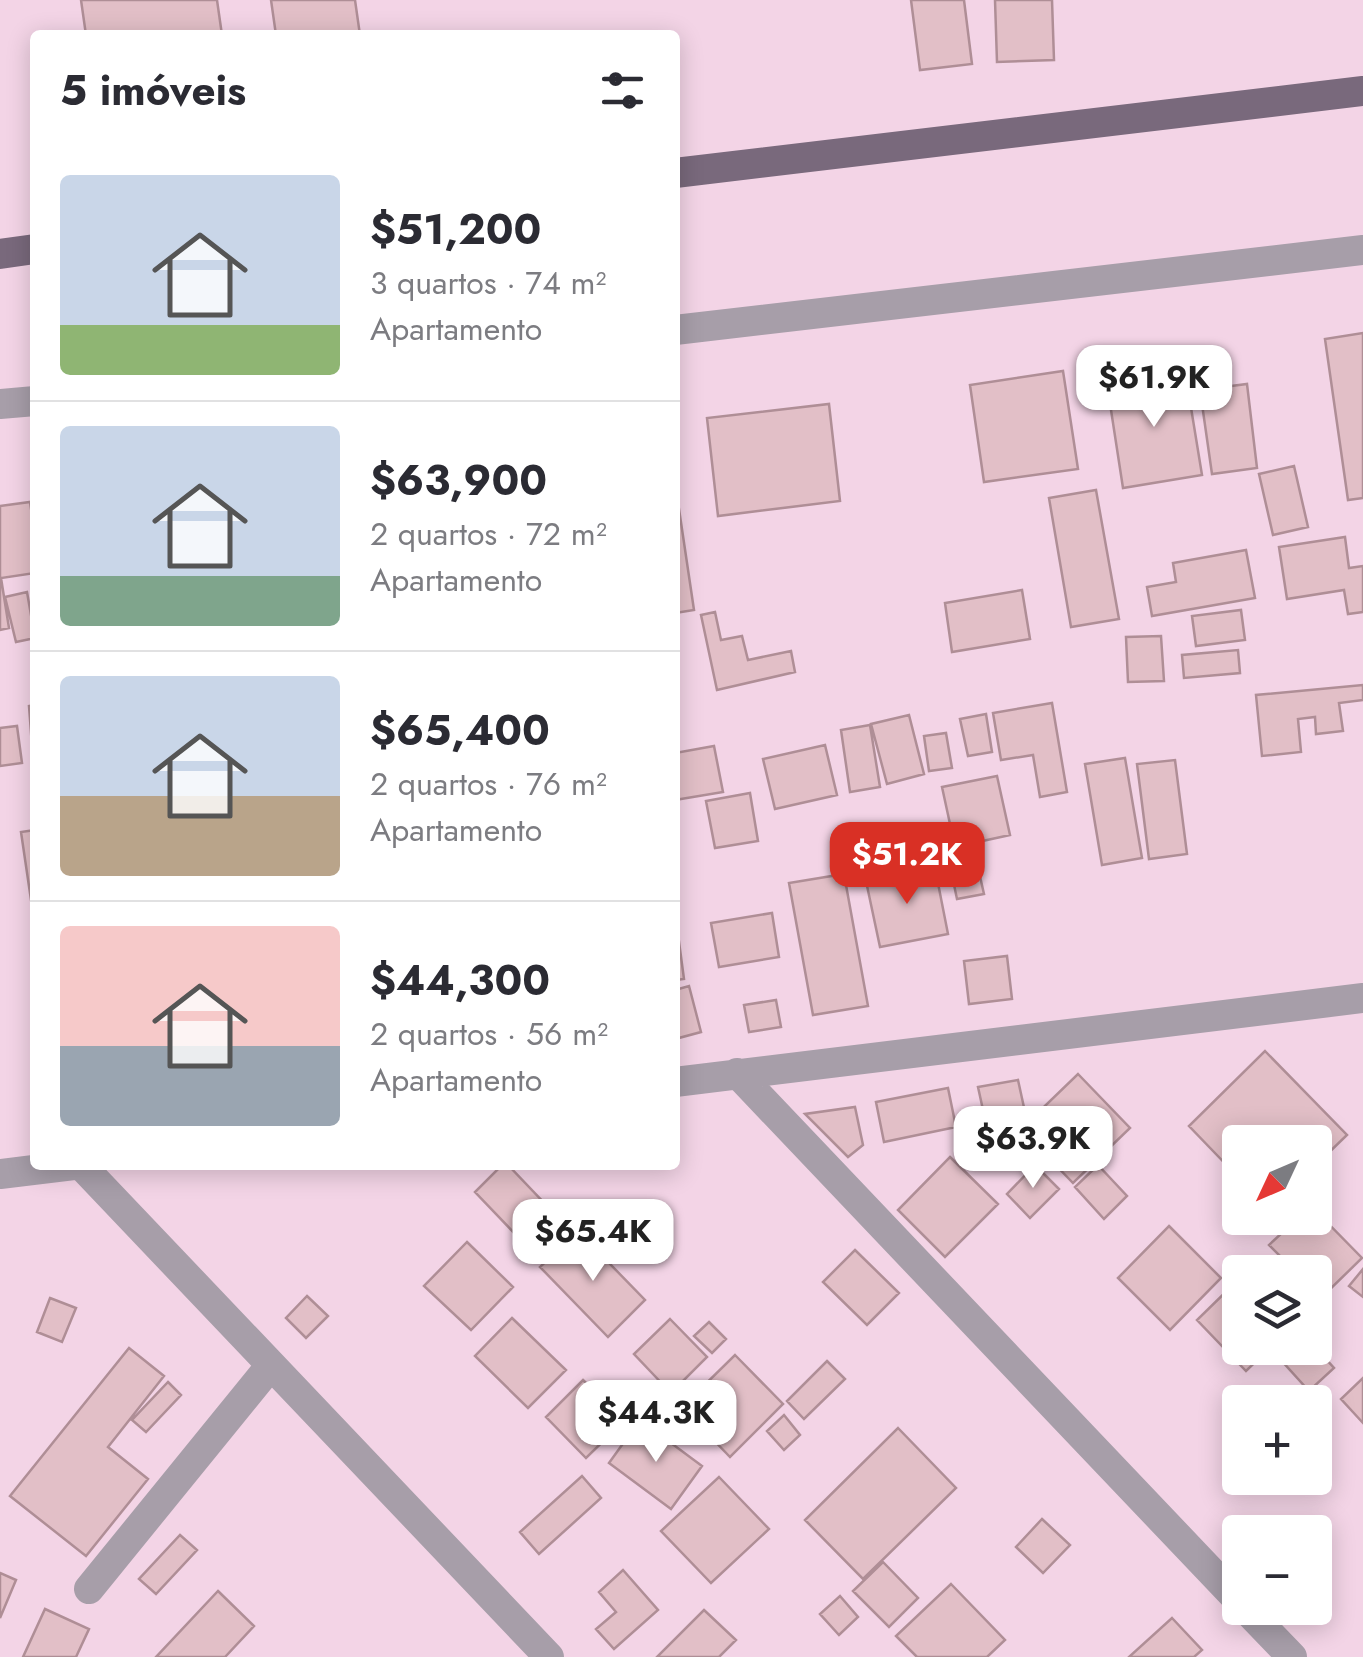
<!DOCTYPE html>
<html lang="pt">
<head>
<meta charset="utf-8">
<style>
  body { margin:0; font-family:Jost,sans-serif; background:#f7f7f7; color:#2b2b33; height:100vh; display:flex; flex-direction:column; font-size:38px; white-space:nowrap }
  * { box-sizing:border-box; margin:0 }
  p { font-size:32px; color:#7c7c81 }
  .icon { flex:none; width:55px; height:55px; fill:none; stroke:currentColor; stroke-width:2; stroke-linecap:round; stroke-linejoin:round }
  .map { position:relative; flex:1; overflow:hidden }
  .sheet { position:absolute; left:30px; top:30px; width:650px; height:1140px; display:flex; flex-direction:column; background:#fff; border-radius:10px; box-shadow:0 5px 25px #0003 }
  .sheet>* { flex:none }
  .needle { width:65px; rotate:226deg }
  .controls { position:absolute; left:1222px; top:1125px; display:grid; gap:20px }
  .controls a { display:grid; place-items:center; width:110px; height:110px; border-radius:10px; background:#fff; box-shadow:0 5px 25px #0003; font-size:50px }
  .price { position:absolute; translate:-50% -85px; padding:0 22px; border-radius:20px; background:#fff; color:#222; font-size:32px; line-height:65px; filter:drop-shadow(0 2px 5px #0008) }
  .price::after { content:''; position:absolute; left:50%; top:60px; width:30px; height:22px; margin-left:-15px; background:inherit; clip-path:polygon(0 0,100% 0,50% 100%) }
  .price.current { background:#d93025; color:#fff }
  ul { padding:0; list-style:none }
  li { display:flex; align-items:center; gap:30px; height:250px; padding:0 30px }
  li+li { border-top:2px solid #e1e1e2 }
  li span { display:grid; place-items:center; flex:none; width:280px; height:200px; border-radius:10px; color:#555 }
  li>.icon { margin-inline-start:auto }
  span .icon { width:120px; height:120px; fill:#fffc; stroke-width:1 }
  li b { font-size:42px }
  h2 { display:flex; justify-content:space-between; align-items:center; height:120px; padding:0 30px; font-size:42px }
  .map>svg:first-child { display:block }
  .building { fill:#e2bfc7; stroke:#af8e96; stroke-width:2.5 }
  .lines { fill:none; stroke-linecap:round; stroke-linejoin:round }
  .street { stroke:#a79ea9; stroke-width:30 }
  .primary { stroke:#79697c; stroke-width:30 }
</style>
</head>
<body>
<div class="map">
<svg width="1363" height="1657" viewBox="0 0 1363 1657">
  <rect width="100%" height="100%" fill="#f3d4e6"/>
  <path class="building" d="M81,0H217L222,35H86Z
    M271,0H355L360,35H276Z
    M911,0H964L972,64L920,70Z
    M995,0H1052L1054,60L997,62Z
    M1363,333V498L1348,500L1325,339Z
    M1063,371L1078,469L984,482L970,385Z
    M1185,371L1202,475L1123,488L1107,384Z
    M1247,384L1257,468L1212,474L1200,390Z
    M829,404L840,501L718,516L707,418Z
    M1294,466L1308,527L1273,535L1259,474Z
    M675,482L694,610L675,613Z
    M1096,490L1119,619L1071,627L1049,498Z
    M30,502L35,535V573L1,578L9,628L0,630V506Z
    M1345,537L1349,568L1363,566V612L1348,614L1344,590L1287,599L1279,547Z
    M1246,550L1255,598L1152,616L1147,587L1176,582L1173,563Z
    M1022,590L1030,639L952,652L945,603Z
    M27,592L35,638L16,642L5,597Z
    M1241,610L1245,640L1196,646L1192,616Z
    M715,612L721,640L742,636L748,660L791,651L795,672L717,690L701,615Z
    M1161,636L1164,681L1128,682L1126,637Z
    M1238,650L1240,673L1184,678L1182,655Z
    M1363,685V700L1339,703L1343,731L1316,734L1315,717L1298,719L1301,752L1262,756L1256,695Z
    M1052,703L1067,792L1040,797L1033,755L1001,760L993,713Z
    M35,705V758L33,759L29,706Z
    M986,714L992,752L968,756L960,719Z
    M909,715L924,774L887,784L871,724Z
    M870,725L880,787L850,792L841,730Z
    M17,726L22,763L0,766V728Z
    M946,733L952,768L929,771L924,736Z
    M825,745L837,795L775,809L763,759Z
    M714,746L723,792L675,800V753Z
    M1125,758L1142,858L1102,865L1085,764Z
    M1175,760L1187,854L1149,859L1137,764Z
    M997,776L1010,835L955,847L942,787Z
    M750,793L758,841L715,848L706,801Z
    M35,830V927L21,832Z
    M974,850L984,894L957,899L948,856Z
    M935,868L948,934L880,947L866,881Z
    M844,874L868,1006L813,1015L789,883Z
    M675,912L684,979L675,980Z
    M772,913L779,957L719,967L711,923Z
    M1007,956L1012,999L969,1004L964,961Z
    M689,986L701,1032L675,1039V990Z
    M776,1000L781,1027L749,1032L744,1005Z
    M1265,1051L1347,1135L1315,1166V1142H1240V1179L1189,1126Z
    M1078,1074L1130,1128L1073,1183L1021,1129Z
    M1018,1080L1025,1112L985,1119L978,1087Z
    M948,1088L956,1127L884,1142L876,1102Z
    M855,1107L863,1145L848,1157L805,1114Z
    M950,1157L998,1204L945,1257L898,1210Z
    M502,1165H508L548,1207L517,1236L475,1192Z
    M1035,1165L1059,1189L1030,1218L1007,1194Z
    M1098,1165L1127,1196L1104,1219L1075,1187Z
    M1240,1181V1207L1227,1194Z
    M1315,1210L1362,1258L1321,1298L1315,1292V1272H1296L1269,1245L1298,1218H1315Z
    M1169,1226L1221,1278L1170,1330L1118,1278Z
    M578,1231L645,1300L608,1337L540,1267Z
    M467,1242L513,1287L471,1330L424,1286Z
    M855,1250L899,1293L867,1325L823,1282Z
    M1262,1257L1277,1272H1246Z
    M1363,1269V1297L1349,1286Z
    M1240,1278V1348H1270L1246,1371L1197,1320Z
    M307,1296L328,1316L306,1338L286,1318Z
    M50,1298L76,1308L62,1342L37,1332Z
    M512,1318L566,1370L528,1408L475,1356Z
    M670,1319L707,1357L671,1393L634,1354Z
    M709,1322L726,1339L712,1353L694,1336Z
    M1315,1347L1334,1368L1309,1391L1281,1360L1295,1348Z
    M129,1348L164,1376L108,1447L148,1479L86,1556L10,1496Z
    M735,1355L783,1404L730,1457L682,1407Z
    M827,1361L845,1379L804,1419L787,1401Z
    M1363,1378V1423L1341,1399Z
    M583,1380L624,1421L586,1458L546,1417Z
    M168,1382L181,1395L146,1432L132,1420Z
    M784,1415L800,1435L784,1450L767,1431Z
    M640,1420L702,1466L671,1509L609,1463Z
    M898,1428L956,1488L863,1579L805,1520Z
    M582,1476L601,1498L539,1554L520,1532Z
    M719,1477L769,1529L711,1583L661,1531Z
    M1042,1519L1070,1545L1043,1573L1016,1547Z
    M180,1535L197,1550L156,1594L139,1579Z
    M883,1562L918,1598L889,1627L853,1591Z
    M623,1570L658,1610L614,1649L596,1629L616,1612L599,1592Z
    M0,1573L16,1580L0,1618Z
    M951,1584L1005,1640L987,1657H917L896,1636Z
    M218,1591L254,1626L225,1657H156Z
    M840,1596L858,1617L839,1635L820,1614Z
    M45,1609L89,1629L76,1657H23Z
    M704,1610L736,1640L719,1657H657Z
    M1172,1618L1202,1650L1194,1657H1129Z"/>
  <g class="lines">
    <path class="street" d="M675,330L1363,250
      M0,404L35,401
      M737,1073L1240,1602
      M675,1082L1363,998
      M81,1165L549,1657
      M0,1174L74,1165
      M89,1589L271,1365
      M1245,1608L1292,1657"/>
    <path class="primary" d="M675,173L1363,91
      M0,254L35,249"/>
  </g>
</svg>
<div class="controls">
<a><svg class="needle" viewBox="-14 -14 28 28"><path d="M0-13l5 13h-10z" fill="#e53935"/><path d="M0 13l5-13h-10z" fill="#7c7c81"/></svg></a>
<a><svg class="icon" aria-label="layers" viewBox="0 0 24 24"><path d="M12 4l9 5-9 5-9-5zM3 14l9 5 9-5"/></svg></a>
<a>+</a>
<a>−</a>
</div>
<b class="price" style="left:1154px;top:430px">$61.9K</b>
<b class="price current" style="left:907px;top:907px">$51.2K</b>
<b class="price" style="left:1033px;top:1191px">$63.9K</b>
<b class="price" style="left:593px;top:1284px">$65.4K</b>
<b class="price" style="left:656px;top:1465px">$44.3K</b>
<section class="sheet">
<h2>5 imóveis<svg class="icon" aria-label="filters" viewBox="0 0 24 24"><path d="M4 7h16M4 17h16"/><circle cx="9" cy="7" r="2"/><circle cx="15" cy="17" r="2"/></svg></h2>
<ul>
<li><span style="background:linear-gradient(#c9d6e8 75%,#8fb573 0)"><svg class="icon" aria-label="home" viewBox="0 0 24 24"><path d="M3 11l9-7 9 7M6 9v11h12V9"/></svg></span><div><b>$51,200</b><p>3 quartos · 74 m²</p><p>Apartamento</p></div></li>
<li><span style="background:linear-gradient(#c9d6e8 75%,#7fa58c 0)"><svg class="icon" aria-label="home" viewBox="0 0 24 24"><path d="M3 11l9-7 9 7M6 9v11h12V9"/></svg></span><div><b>$63,900</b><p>2 quartos · 72 m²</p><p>Apartamento</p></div></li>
<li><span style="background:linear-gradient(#c9d6e8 60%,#b9a48a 0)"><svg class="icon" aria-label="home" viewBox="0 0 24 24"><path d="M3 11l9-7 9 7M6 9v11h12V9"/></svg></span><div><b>$65,400</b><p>2 quartos · 76 m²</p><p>Apartamento</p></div></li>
<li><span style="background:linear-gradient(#f6c9c9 60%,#9aa5b1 0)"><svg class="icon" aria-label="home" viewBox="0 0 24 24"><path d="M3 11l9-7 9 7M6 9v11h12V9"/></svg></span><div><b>$44,300</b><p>2 quartos · 56 m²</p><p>Apartamento</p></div></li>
</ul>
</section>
</div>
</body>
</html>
